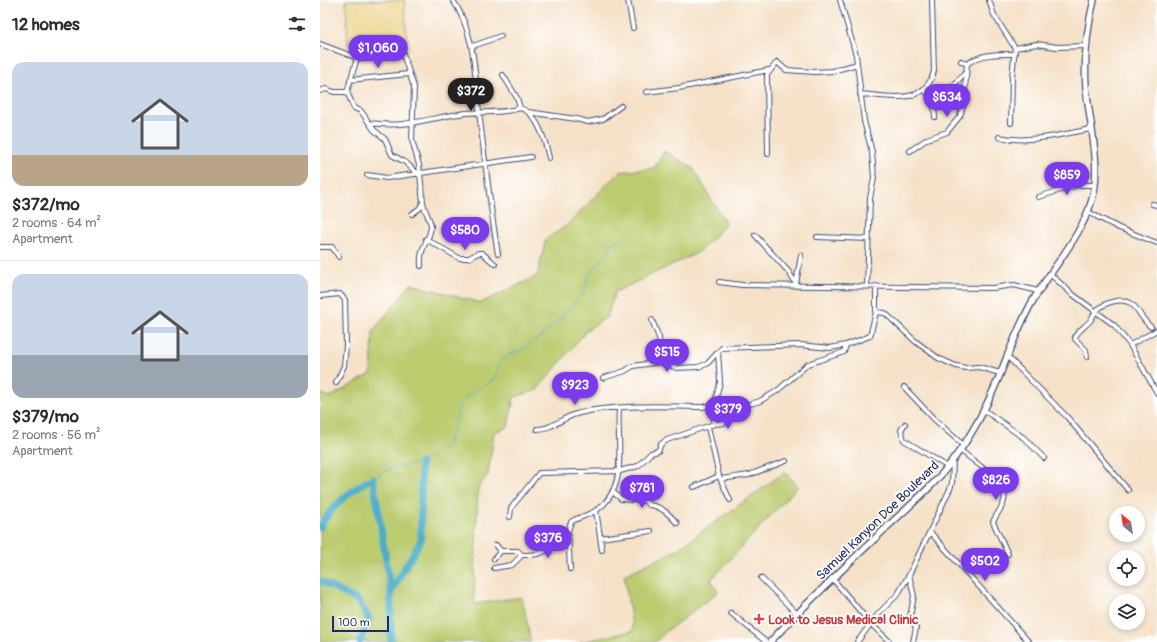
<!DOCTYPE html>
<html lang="en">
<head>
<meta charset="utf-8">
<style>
  body { margin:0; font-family:Pangolin,sans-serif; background:#f7f7f7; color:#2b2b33; height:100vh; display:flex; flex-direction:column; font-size:15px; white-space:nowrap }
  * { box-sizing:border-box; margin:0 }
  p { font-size:13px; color:#7c7c81 }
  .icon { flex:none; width:22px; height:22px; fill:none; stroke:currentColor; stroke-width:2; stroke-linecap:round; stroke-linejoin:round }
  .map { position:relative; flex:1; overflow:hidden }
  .panel { display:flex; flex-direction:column; background:#fff; width:320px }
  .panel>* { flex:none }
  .needle { width:26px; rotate:330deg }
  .buttons { position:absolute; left:789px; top:506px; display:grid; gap:8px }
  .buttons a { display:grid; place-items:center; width:36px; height:36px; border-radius:50%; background:#fff; box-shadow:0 2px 6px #0003; font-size:20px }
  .scale { position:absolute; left:12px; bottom:10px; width:57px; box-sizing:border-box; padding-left:4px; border:2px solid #1b2f5e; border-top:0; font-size:11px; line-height:14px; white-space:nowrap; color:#1b2f5e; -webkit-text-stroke:3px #fff; paint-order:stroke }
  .price { position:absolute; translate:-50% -34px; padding:0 9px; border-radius:14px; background:#7c3aed; color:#fff; font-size:13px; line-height:26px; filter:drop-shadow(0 1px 2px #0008) }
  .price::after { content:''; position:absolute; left:50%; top:24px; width:12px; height:9px; margin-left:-6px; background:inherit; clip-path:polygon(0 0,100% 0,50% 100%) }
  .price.current { background:#222; color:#fff }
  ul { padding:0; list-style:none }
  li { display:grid; align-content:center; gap:8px; height:212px; padding:0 12px }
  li+li { border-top:1px solid #e1e1e2 }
  li span { display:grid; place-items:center; height:124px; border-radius:12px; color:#555 }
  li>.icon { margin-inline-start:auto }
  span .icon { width:72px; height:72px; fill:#fffc; stroke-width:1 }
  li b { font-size:17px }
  h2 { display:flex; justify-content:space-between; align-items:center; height:48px; padding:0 12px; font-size:17px }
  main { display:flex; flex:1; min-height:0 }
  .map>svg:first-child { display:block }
  .green { fill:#bbcb6e; stroke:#6b7d66 }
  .sand { fill:#eeda9e; stroke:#84847e }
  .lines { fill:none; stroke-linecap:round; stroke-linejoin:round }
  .stream { stroke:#49acc9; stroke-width:1 }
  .river { stroke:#49acc9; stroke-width:7 }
  .street-casing { stroke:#3c4a6e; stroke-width:6 }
  .secondary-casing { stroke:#3c4a6e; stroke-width:8 }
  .street { stroke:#fff; stroke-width:4 }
  .secondary { stroke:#fff; stroke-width:5.5 }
  .health-dot { fill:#e0444e; stroke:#fff; stroke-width:1.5 }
  .labels { text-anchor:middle; stroke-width:3.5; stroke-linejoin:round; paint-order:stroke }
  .street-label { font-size:13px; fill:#1b2f5e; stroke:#fff }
  .health-label { font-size:13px; font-weight:bold; fill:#be3a42; stroke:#fff; text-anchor:start }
</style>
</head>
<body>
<main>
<section class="panel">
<h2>12 homes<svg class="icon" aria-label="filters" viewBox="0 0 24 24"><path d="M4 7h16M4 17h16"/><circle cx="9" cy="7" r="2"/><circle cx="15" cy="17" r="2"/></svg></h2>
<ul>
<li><span style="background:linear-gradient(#c9d6e8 75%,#b9a48a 0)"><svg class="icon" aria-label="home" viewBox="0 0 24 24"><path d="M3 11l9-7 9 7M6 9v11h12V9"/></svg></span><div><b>$372/mo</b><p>2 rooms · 64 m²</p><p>Apartment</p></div></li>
<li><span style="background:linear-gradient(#c9d6e8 65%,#9aa5b1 0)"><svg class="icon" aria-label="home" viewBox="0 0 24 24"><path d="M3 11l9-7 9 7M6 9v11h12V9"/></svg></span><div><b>$379/mo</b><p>2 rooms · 56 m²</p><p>Apartment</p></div></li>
</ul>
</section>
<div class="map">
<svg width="837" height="642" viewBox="0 0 837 642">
  <rect width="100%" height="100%" fill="#fff"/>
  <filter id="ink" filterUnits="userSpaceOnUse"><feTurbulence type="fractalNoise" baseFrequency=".025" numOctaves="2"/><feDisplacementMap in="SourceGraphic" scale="8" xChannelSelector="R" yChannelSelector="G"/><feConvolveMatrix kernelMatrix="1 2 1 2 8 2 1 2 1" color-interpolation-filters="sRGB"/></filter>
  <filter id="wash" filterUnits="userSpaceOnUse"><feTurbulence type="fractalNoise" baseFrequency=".012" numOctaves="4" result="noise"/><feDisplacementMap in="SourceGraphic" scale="16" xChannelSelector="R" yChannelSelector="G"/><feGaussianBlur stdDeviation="0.9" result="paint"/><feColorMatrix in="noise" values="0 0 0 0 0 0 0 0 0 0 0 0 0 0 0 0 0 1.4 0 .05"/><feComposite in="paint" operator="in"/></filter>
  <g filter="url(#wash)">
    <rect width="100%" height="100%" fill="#f5e1c7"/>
    <path class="green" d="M344,151L373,168L406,224L379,252L295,292L287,317L267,330L217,390L194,397L188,427L174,432L168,475L158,487L154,604L202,597L211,642H0V393L10,397L51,374L53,331L91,284L161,303L217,276L226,239L246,226L299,172L334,168Z
      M465,472L478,486L391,580L398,592L344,633L336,642H260L313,631L304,575L355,551Z"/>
    <path class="sand" d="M26,0H84L87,41L28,45Z"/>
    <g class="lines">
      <path class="stream" d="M53,478L69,469L101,463L128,443L142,400L174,379L181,361L190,354L203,349L228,331L263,295L269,274L286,255L291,243L304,237"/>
      <path class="river" d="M0,527C13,504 31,490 53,478L71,592V642
        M0,581L37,600L49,618L40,642
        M71,592L101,540V463"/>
    </g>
  </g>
  <g filter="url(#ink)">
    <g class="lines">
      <g class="street-casing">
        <path id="street" d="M133,0C156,36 154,71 159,112C165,159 170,207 178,254
          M308,0L313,28
          M520,0L536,55L544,121L552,152L554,178L550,198L547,286
          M669,0L674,15L695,48L692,77L691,123
          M82,43L83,54L94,87L92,140L99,165L103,202
          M0,44L37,58H58L83,54
          M153,46L181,36
          M695,48L717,44L737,47L766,46
          M647,64C661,53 678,54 695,54
          M183,75L197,98L200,108C202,109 206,110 208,112C220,122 226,144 229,158
          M30,80L88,74
          M603,90L613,97L630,89L645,73
          M0,91L6,89L14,92H27L34,108L41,111L54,130L65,139L72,155L85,162L99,175
          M27,92L37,58
          M326,92L359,88L449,70
          M540,94C567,96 605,107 614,71L612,0
          M613,97L615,117
          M208,112L256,119L268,122L283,119L301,106
          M50,123C87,128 104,119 139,114C159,110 180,115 200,108
          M679,137C708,144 743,134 771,129
          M590,151L607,139L627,132L640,116L644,103L647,64L641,61
          M448,154L447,75L457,62L466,70L495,72L513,71L537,64
          M47,175L67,178L211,157
          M718,197L758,185H775
          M832,204L837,205
          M768,212L799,228L837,243
          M92,214L100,208L103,202C104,210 111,221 111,226C111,240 99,245 101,266
          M435,235L468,271L476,284
          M497,237L549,239
          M106,239L139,258H149L158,253H162L175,264
          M0,247H12L19,257
          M730,274L751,293L794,325L810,345L837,393
          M399,282L422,285L673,288L694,285L718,291
          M476,284L481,255
          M0,296L20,294L25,300L26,346L24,366L16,383
          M556,312L565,313L595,341L618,358L636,366L646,368L659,367L680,373
          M332,320L339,338L344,362
          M810,345L837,330
          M687,356L747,417L808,490
          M767,357L766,350L755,339C755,332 766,326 770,321C773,317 774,313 777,310C786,302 803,296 813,305C820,312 823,321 831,327
          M283,378L305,371L313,366L340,362L357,368L378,367L387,364L398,352
          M584,387L614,419L643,445
          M664,410L704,438L724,458
          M394,424L404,423L409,415
          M585,424L581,430L584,440L628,467
          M388,427L399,476L410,500
          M217,429C232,429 242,418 256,414C289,404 347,406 382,407L394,405L400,382L398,352L402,348L480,345L510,348L526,345
          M640,450L663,468L684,493C687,504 677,512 673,522L688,554
          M401,479L429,475L466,461
          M374,487L399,476
          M294,493L301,499L325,501L329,505C341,506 349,514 357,523
          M276,510L282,550
          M190,517L191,508L219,473L300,471L318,466L331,453L338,451L341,444L347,440L394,424V405H427L440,401L457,391L488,364L524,352L526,345L550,336L556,312V286
          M248,531L250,569
          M610,532L709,642
          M280,538L331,531
          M181,551H198L202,555C213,555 220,555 229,549L230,539L248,531L251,522L254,520C261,517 271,514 277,510C310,486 296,443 299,408
          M174,559L181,551L176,545
          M174,568L192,565L202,555
          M589,575L594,596L590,617L596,628L593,642
          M441,578L476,613
          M512,578L551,624L570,642
          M411,613L446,642
          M537,642L559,613L578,594L589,575L630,489L632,483L633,460"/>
      </g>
      <g class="secondary-casing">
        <path id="secondary" d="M450,642C487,602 527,565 566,528C589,506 614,486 633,460C652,435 667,406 679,377C689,352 698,328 711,304C731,268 765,234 774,192C780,160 769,119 766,87C764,57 767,28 774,0"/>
      </g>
      <use href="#street" class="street"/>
      <use href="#secondary" class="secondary"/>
    </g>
  </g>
  <path class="health-dot" d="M437 613h4v4h4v4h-4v4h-4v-4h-4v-4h4z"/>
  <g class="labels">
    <g class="street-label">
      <text transform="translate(557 520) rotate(-44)" y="5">Samuel Kanyon Doe Boulevard</text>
    </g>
    <g class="health-label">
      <text x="448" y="624">Look to Jesus Medical Clinic</text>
    </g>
  </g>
</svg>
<div class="buttons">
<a><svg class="needle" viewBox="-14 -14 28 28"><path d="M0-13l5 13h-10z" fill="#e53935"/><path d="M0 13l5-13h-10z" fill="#7c7c81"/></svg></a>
<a><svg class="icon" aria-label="locate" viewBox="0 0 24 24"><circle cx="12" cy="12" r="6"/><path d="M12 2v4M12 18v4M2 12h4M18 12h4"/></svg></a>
<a><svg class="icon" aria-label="layers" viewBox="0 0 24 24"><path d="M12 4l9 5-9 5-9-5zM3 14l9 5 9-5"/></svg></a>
</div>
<div class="scale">100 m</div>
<b class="price" style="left:58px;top:69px">$1,060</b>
<b class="price current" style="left:151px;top:112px">$372</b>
<b class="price" style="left:627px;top:118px">$634</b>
<b class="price" style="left:747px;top:196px">$859</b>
<b class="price" style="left:145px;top:251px">$580</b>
<b class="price" style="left:347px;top:373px">$515</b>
<b class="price" style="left:255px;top:406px">$923</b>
<b class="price" style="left:408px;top:430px">$379</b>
<b class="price" style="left:676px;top:501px">$826</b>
<b class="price" style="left:322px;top:509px">$781</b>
<b class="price" style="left:228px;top:559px">$376</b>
<b class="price" style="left:665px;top:582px">$502</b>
</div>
</main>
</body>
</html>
